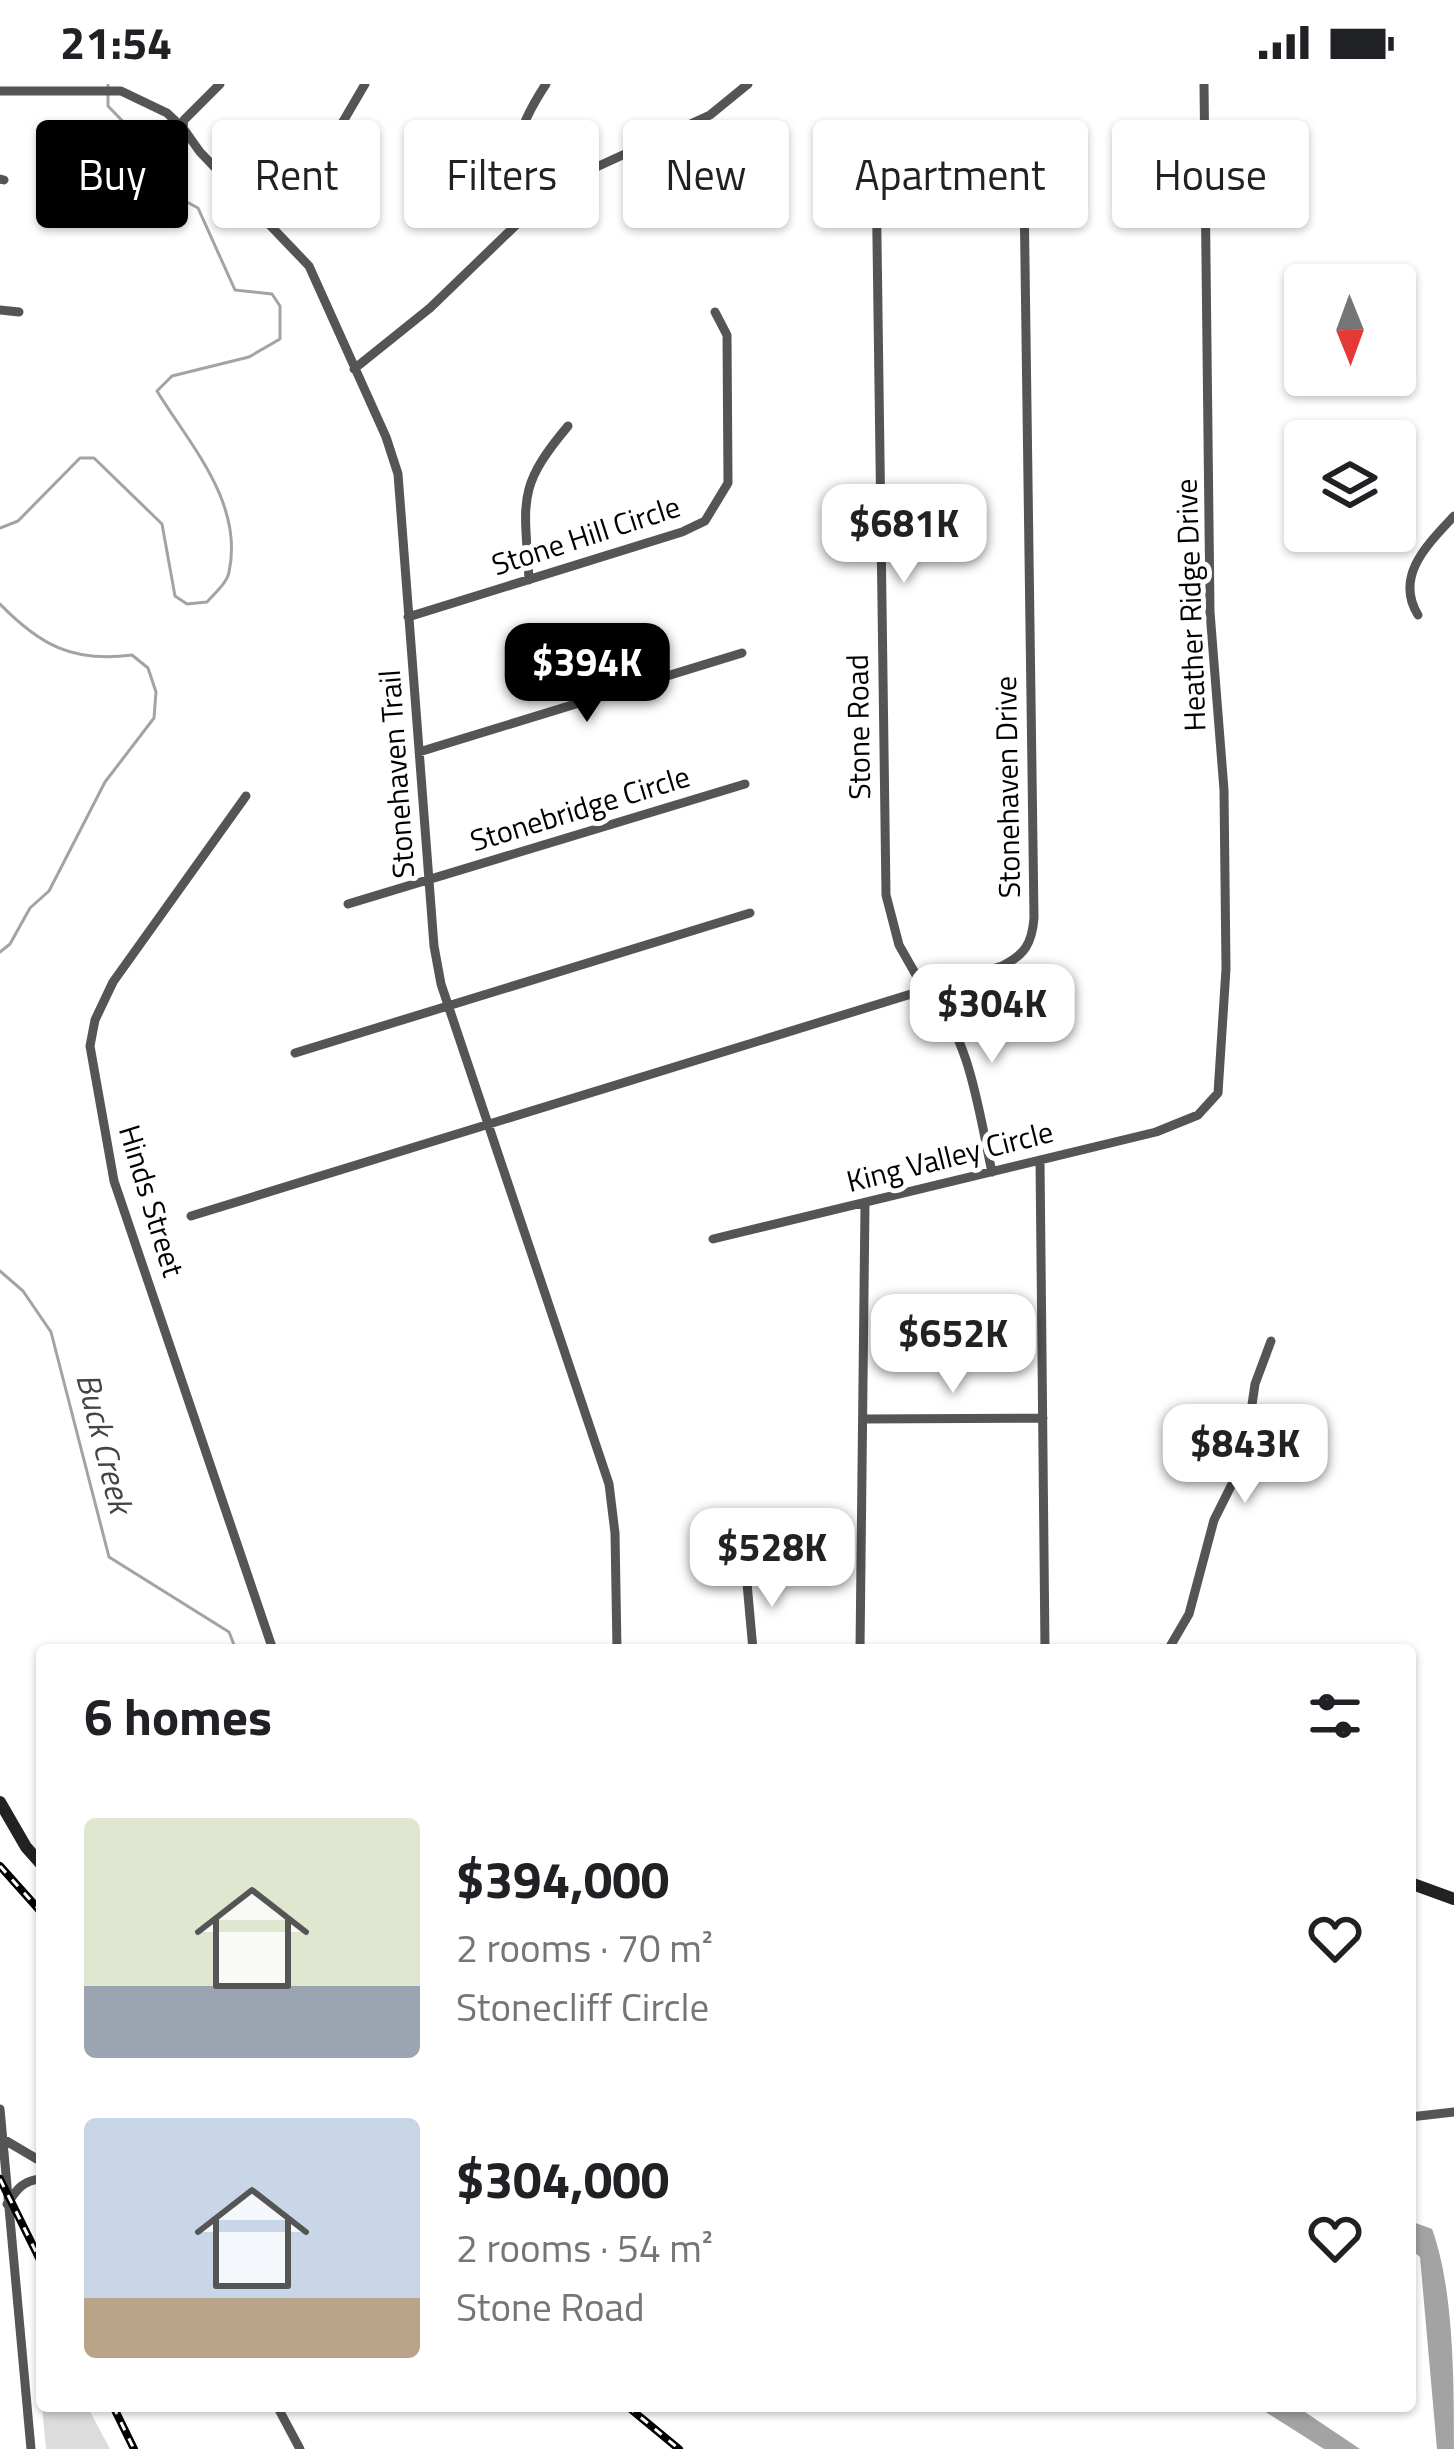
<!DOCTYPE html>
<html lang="en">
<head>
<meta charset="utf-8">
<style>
  body { margin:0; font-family:"Titillium Web",sans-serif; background:#f6f6f6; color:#202124; height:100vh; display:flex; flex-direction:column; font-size:45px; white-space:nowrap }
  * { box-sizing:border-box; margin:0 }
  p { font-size:39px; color:#757577 }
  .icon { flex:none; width:66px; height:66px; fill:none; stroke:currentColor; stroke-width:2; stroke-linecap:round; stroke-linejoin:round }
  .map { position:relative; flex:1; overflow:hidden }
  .side { position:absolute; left:36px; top:1560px; width:1380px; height:768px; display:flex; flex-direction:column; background:#fff; border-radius:12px; box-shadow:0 3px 9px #0004 }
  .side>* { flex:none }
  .banner { position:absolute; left:36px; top:36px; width:1383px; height:108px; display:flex; gap:24px }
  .needle { width:78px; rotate:179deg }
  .buttons { position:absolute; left:1284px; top:180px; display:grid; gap:24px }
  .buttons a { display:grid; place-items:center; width:132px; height:132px; border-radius:12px; background:#fff; box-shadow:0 3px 9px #0004; font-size:60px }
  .price { position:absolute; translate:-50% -102px; padding:0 27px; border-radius:24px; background:#fff; color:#222; font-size:39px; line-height:78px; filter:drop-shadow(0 3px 6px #0008) }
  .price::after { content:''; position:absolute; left:50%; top:72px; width:36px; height:27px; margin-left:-18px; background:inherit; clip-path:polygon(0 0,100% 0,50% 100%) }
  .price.current { background:#000; color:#fff }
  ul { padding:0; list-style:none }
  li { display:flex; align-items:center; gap:36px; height:300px; padding:0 48px }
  li span { display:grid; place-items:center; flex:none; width:336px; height:240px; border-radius:12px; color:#555 }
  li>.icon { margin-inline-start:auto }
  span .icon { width:144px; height:144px; fill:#fffc; stroke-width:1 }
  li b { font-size:51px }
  h2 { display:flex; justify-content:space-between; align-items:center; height:144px; padding:0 48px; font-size:51px }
  .chip { padding:0 42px; border-radius:12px; background:#fff; box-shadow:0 3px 9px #0004; font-size:42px; line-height:108px }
  .chip.current { background:#000; color:#fff }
  .status { display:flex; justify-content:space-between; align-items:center; height:84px; padding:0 60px; background:#fff; direction:ltr }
  .status svg { height:33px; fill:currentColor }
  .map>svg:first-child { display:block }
  .green { fill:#dcdcdc }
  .water { fill:#a3a3a3 }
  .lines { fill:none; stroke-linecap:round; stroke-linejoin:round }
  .stream { stroke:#a3a3a3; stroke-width:3 }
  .street { stroke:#555; stroke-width:9 }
  .secondary { stroke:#222; stroke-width:12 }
  .rail-casing { stroke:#000; stroke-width:8 }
  .rail { stroke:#fff; stroke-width:3; stroke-dasharray:9; stroke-linecap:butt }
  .labels { text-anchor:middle; stroke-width:10; stroke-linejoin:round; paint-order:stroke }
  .street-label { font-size:30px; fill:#000; stroke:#fff }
  .water-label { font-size:33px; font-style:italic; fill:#444; stroke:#fff }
</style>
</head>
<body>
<div class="status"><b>21:54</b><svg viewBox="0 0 49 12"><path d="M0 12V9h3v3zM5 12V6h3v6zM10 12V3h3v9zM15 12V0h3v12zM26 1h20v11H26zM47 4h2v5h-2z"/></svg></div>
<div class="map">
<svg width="1454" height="2365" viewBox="0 0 1454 2365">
  <rect width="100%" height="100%" fill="#fff"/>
  <path class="green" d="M42,2322H87L110,2365H46Z"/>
  <path class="water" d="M1410,2137L1432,2145C1454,2204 1454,2300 1454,2365H1437L1420,2173L1410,2165Z
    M1256,2322H1296L1360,2365H1324Z"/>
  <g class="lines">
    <path class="stream" d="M0,444L18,437L80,374H94L162,440L175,512L187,520L207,518C215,509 227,499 229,488C244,419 190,361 157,307L172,292L249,273L280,255V222L272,210L235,206L198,124L185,117L160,76L108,22V0
      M0,520C40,561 73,579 132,571L148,584L156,608L154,634L105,698L49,807L30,824L10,860L0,868
      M0,1187L23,1207L51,1248L109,1473L229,1548L236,1566"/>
    <path class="street" d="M0,7H121L167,29L183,44L200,68L309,182L386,353L398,390L434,862L441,900L609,1400L615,1449L617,1566
      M183,44L184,36L220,0
      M876,83L886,811L899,861L924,905
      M0,95L4,96
      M545,113C498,82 521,38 546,0
      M269,136L310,94L365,0
      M0,226L19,228
      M354,285L430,224L545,113L590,86L710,31L748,0
      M529,496C525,418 515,405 568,342
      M1418,531C1394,492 1428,460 1454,432
      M408,533L682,448L705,437L728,399L727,251L715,228
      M419,668L742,569
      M246,712L113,898L95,936L90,962L114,1097L273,1566
      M348,820L745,700
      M928,905C971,956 978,1025 992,1088
      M295,969L750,829
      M1040,1076L1045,1566
      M191,1132L1002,882C1025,871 1032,859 1034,834L1024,106L1015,92L985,103L877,104
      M713,1155L1156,1048L1198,1031L1218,1009L1226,885L1224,706L1210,528L1204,0
      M863,1335L1043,1334
      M746,1488L753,1566
      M860,1566L865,1120
      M1168,1566L1189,1530L1214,1436L1244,1376L1255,1300L1271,1257
      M0,2025L31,2365
      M1410,2033L1454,2028
      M3,2055L42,2078
      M7,2120C17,2105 23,2096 42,2095
      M277,2322L300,2365"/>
    <path class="secondary" d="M0,1718L26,1763L42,1781
      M1410,1799L1454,1815"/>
    <g class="rail-casing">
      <path id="rail" d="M0,1782L42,1829
        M0,2095L42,2180
        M113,2322L134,2365
        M627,2322L679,2365"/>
    </g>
    <use href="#rail" class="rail"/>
  </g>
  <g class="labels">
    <g class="street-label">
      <text transform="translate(586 452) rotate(-18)" y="10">Stone Hill Circle</text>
      <text transform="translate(1191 521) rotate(-92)" y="10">Heather Ridge Drive</text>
      <text transform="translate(859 643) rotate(-91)" y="10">Stone Road</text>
      <text transform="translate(397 690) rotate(-94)" y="10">Stonehaven Trail</text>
      <text transform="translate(1008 703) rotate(-91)" y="10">Stonehaven Drive</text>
      <text transform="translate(580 725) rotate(-17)" y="10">Stonebridge Circle</text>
      <text transform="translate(950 1073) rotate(-14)" y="10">King Valley Circle</text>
      <text transform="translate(151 1117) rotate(73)" y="10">Hinds Street</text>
    </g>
    <g class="water-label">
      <text transform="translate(105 1359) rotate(76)" y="12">Buck Creek</text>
    </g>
  </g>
</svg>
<div class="buttons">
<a><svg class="needle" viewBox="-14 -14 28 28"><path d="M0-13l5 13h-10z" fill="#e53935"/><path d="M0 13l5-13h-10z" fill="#757577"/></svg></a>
<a><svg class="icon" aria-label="layers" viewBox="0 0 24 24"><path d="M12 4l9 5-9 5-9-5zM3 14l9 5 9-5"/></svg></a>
</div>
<b class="price" style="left:904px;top:502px">$681K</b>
<b class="price current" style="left:587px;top:641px">$394K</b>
<b class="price" style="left:992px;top:982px">$304K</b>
<b class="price" style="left:953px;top:1312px">$652K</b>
<b class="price" style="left:1245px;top:1422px">$843K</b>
<b class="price" style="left:772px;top:1526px">$528K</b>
<div class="banner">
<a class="chip current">Buy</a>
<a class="chip">Rent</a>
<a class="chip">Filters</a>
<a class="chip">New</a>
<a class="chip">Apartment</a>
<a class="chip">House</a>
</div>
<section class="side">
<h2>6 homes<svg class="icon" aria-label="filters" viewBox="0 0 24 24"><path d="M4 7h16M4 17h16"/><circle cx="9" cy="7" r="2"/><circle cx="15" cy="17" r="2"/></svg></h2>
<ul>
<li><span style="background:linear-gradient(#dfe7d0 70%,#9aa5b1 0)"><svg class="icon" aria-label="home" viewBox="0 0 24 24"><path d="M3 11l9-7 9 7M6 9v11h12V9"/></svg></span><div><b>$394,000</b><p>2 rooms · 70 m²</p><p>Stonecliff Circle</p></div><svg class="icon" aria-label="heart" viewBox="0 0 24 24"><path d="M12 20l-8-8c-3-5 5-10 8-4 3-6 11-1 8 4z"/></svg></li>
<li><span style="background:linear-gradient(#c9d6e8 75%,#b9a48a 0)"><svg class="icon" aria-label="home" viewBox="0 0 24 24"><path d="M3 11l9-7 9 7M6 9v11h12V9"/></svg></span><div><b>$304,000</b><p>2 rooms · 54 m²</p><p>Stone Road</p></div><svg class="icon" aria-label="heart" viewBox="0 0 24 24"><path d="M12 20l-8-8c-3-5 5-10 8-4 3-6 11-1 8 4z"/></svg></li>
</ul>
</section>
</div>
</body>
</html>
